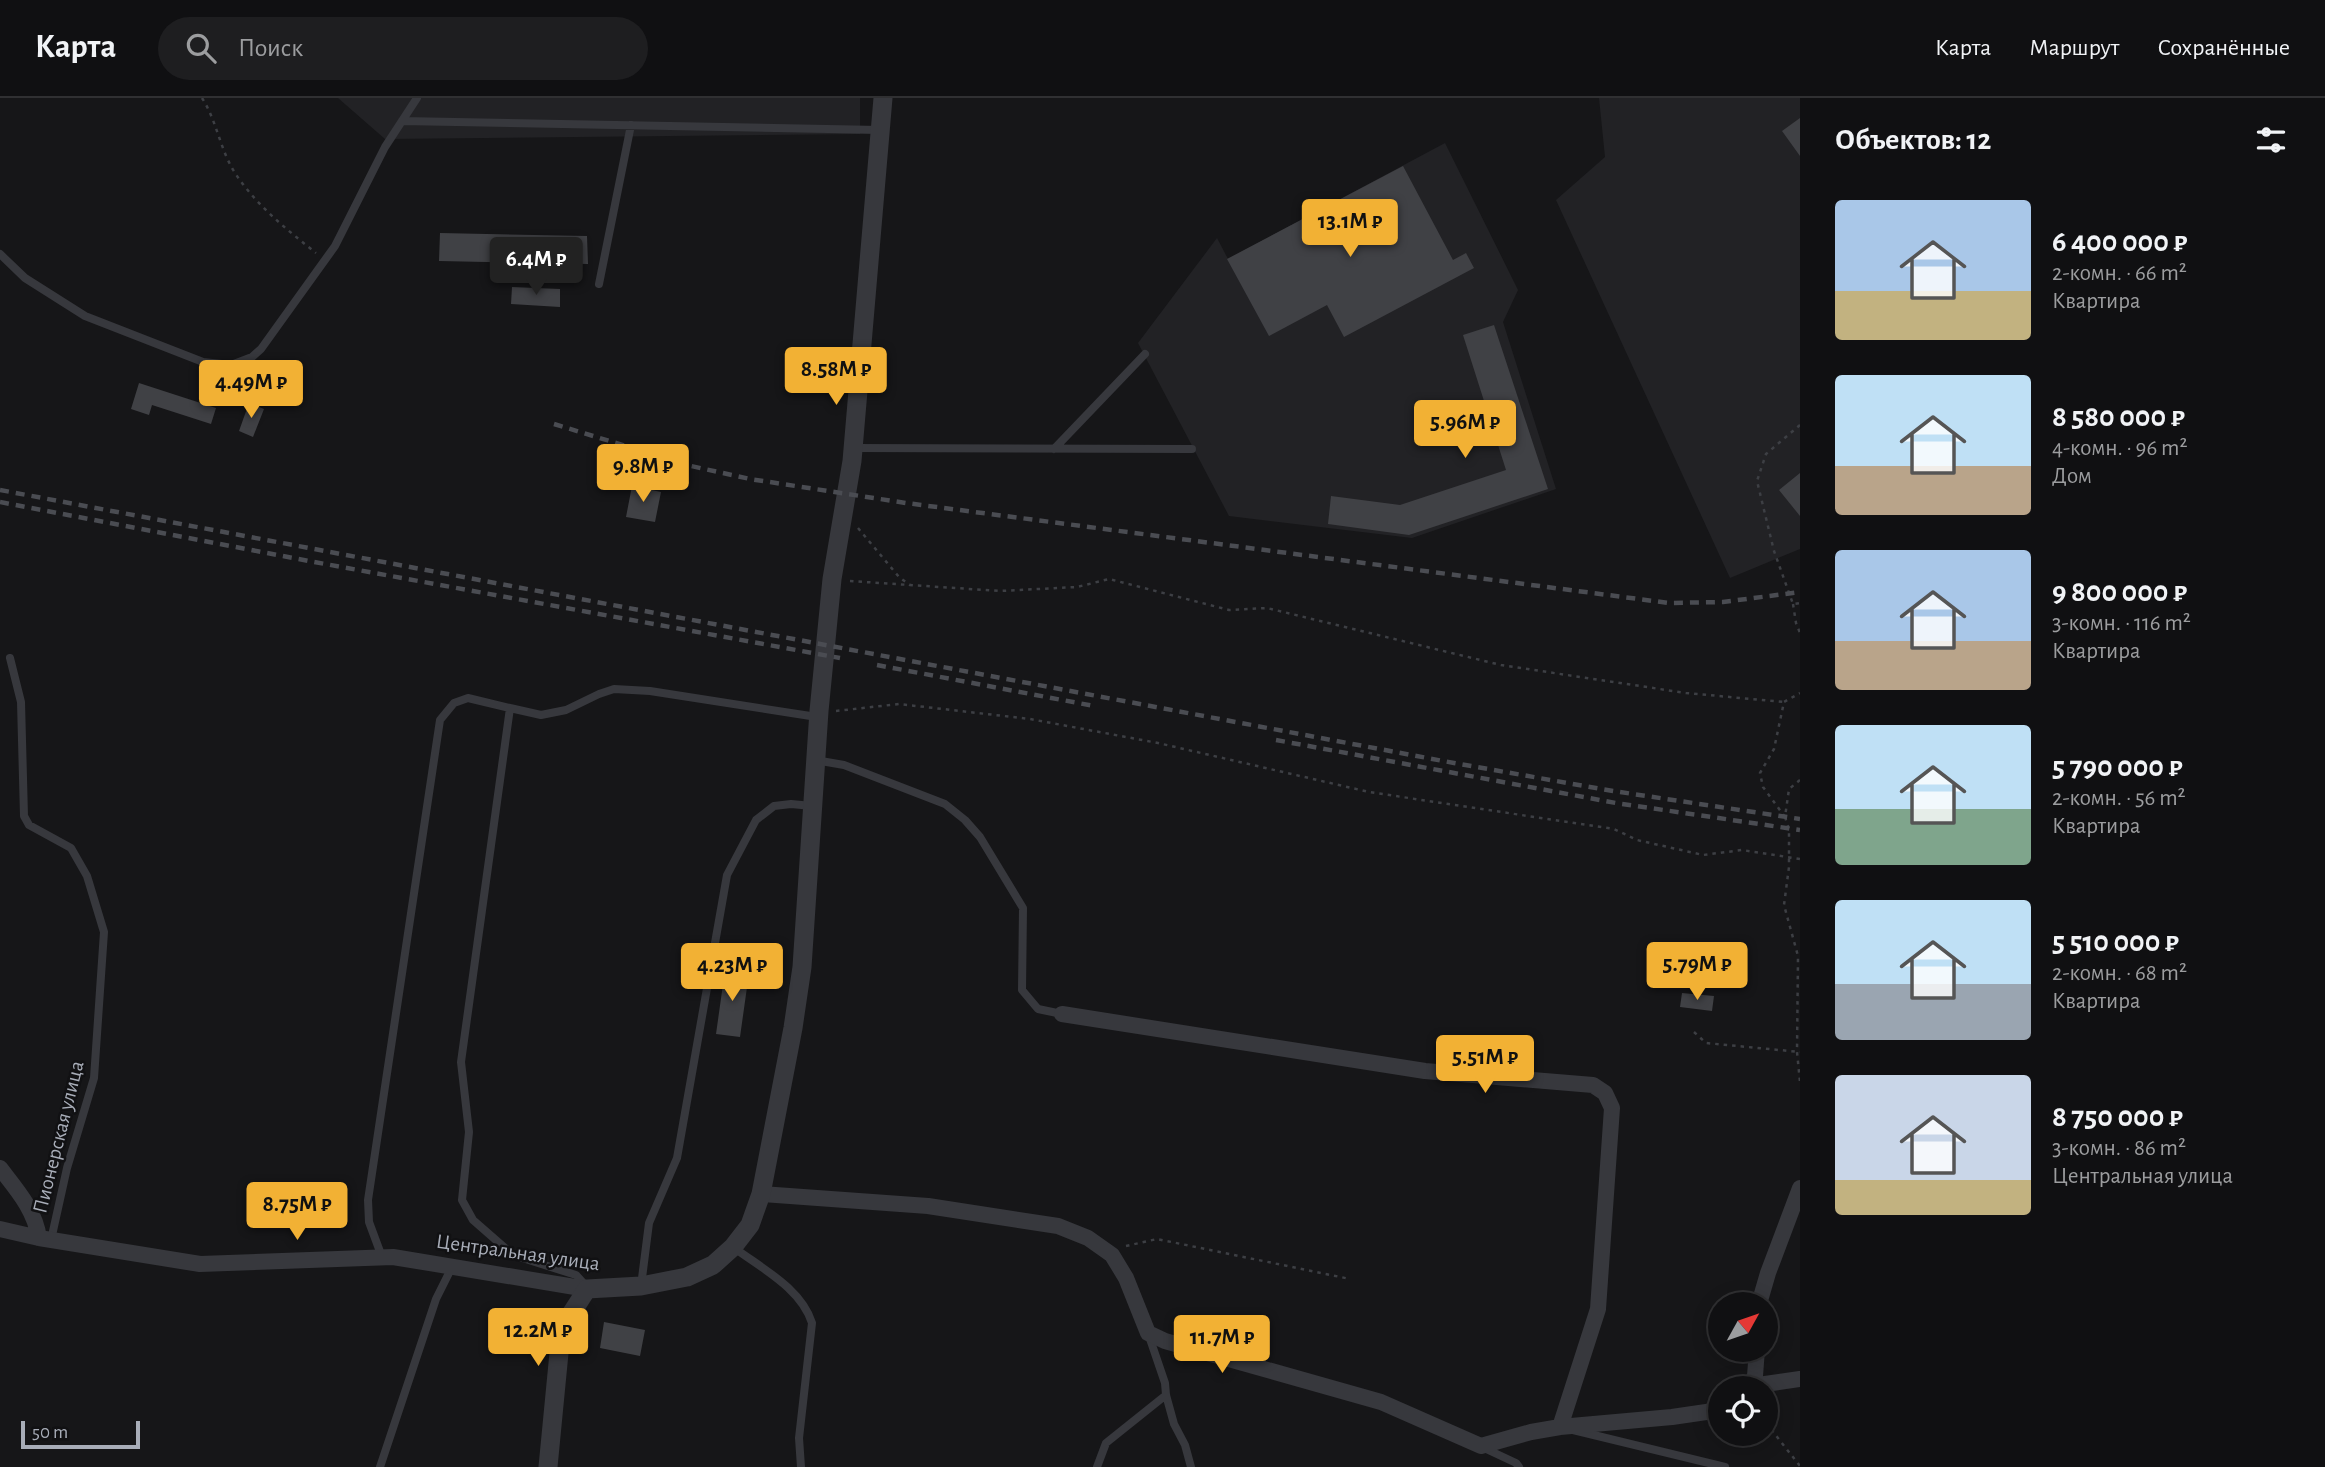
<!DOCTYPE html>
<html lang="ru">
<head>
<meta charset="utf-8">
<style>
  body { margin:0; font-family:"Alegreya Sans",sans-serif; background:#1e1e20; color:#f1f3f6; height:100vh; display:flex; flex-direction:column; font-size:26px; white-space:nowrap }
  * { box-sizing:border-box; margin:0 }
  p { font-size:23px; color:#9c9d9f }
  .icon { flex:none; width:38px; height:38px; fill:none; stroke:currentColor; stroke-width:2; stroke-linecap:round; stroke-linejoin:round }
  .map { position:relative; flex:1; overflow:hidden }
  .panel { display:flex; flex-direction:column; background:#101012; width:525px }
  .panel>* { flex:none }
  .needle { width:46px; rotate:50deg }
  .buttons { position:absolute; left:1708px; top:1194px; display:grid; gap:14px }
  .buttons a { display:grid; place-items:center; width:70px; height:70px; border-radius:50%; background:#101012; box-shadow:0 4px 18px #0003,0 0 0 2px #303032; font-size:35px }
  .scale { position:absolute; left:21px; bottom:18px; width:119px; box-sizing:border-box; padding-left:7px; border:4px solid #a8adb8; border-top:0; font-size:19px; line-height:24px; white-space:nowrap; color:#a8adb8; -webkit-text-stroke:5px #111113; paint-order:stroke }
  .price { position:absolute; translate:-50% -60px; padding:0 16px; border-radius:7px; background:#f2b134; color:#111; font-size:23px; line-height:46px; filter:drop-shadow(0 2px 4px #0008) }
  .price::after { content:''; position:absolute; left:50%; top:42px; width:21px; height:16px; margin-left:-10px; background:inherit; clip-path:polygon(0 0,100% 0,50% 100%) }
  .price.active { background:#222; color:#fff }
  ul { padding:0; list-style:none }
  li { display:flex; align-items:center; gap:21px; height:175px; padding:0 35px }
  li span { display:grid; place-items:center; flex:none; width:196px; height:140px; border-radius:7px; color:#555 }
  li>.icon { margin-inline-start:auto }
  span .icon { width:84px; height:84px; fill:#fffc; stroke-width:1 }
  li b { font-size:30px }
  h2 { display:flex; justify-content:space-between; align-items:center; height:84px; padding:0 35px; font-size:30px }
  header { display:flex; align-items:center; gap:42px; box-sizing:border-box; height:98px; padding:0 35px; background:#101012; border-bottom:2px solid #303032 }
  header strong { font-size:33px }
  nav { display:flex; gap:38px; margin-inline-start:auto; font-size:24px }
  .search { width:490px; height:63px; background:#1e1e20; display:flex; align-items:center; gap:18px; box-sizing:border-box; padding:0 24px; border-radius:38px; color:#9c9d9f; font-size:26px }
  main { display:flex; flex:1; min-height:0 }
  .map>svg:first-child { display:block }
  .built { fill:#222225 }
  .building { fill:#404145 }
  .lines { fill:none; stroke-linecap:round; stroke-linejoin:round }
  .path { stroke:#3d3f44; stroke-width:2.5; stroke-dasharray:3.5 5; stroke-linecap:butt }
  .service { stroke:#37383d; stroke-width:8 }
  .minor { stroke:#37383d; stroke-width:16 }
  .tertiary { stroke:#37383d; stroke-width:19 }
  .rail { stroke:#4a4c52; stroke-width:4.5; stroke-dasharray:9 7; stroke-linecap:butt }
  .labels { text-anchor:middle; stroke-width:5; stroke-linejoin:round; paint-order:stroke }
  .street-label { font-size:21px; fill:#a8adb8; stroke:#111113 }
</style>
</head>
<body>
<header>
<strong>Карта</strong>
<div class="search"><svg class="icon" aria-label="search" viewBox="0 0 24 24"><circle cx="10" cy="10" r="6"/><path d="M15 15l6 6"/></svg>Поиск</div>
<nav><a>Карта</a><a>Маршрут</a><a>Сохранённые</a></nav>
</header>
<main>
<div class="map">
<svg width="1800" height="1369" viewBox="0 0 1800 1369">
  <rect width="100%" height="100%" fill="#161618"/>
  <path class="built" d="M338,0H860V36L385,41Z
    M1599,0H1800V451L1730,480L1556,102L1605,59Z
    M1445,45L1518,192L1503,224L1556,391L1412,440L1229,418L1138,245L1217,140L1228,161Z"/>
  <path class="building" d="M1800,20V58L1782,33Z
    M1403,68L1453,162L1466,155L1474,170L1344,239L1327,207L1269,238L1227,161Z
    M440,135L587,138L588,166L439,163Z
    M512,189L560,191V209L511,206Z
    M1494,227L1548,391L1409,437L1328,426L1331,398L1400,407L1506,372L1463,237Z
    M139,285L216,310L211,326L152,307L149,317L131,311Z
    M249,305L264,311L253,339L239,333Z
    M1800,375V418L1779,392Z
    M632,388L661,394L655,424L626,419Z
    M725,872L749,875L740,939L716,936Z
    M1682,895L1714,898L1712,913L1680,909Z
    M604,1224L645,1232L640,1258L600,1250Z"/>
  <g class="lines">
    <path class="path" d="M202,0C217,23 220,52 235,75C256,107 286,131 316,155
      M1800,327L1766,356L1757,383L1774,453L1793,506L1800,505
      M858,430L899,479L910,487
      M850,483L1000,493L1077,489L1109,481L1229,512L1267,510L1501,567L1686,595L1784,604
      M1793,506L1796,525L1800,535
      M836,613L899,606L1030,621L1158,645L1369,694L1614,731L1637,742L1703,757L1742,752L1800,761
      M1800,682L1789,691L1785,719L1789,731V769L1784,807L1798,858L1797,954L1800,984
      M1785,719L1763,689L1760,675L1774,651L1784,604L1800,595
      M1694,934L1706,945L1800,954
      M1126,1148L1157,1141L1350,1181
      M1766,1325L1800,1368"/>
    <path class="service" d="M402,23L880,32
      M0,156L25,180L85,218L203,264L231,267L252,259L261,251L335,148L385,49L417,0
      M599,186L631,27
      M853,350L1192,351
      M1054,351L1145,256
      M10,560L21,604L24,718L29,727L71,750L87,778L104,834L94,980L67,1070L51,1142
      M510,610L541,617L566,612L599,596L614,591L650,593L817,619
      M815,662L844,667L945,706L965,722L980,739L1023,810L1022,892L1038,911L1062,916
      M733,1149C761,1170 801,1190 812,1225L799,1340L801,1369
      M382,1159L369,1124L368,1102L440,622L454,605L468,600L510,610L461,964L469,1034L462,1102L473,1122L513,1157L576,1177L586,1188
      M641,1188L649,1125L677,1060L727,777L756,722L774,708L791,706L812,708
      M1149,1238L1165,1285L1166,1297L1174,1326L1185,1347L1191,1369
      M1573,1332L1725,1369
      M1484,1350L1516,1365L1519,1369
      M380,1369L436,1201L452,1169
      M1097,1369L1106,1345L1166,1297"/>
    <path class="minor" d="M1062,916L1425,973L1593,987L1605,995L1612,1010L1598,1211L1560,1329
      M0,1070C17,1092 35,1112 39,1140
      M761,1096L928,1108L1058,1128L1088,1140L1112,1157L1126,1180L1148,1235L1165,1243L1381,1304L1481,1348L1531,1334L1560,1329L1672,1319L1713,1313L1720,1309
      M0,1131L39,1140L200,1166L393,1159L587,1191
      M1759,1206L1768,1175L1800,1090
      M1748,1290L1755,1278L1757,1251
      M1757,1290L1765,1286L1800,1281"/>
    <path class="tertiary" d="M548,1369L559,1255L571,1216L587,1191L641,1188L687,1179L713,1167L733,1149L750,1127L761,1096L793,930L802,869L819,613L832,481L852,363L883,0"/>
    <path class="rail" d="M554,326L691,368L750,381L906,405L1669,505L1723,504L1800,494
      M0,392L1454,665L1613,693L1800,721
      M0,404L309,463L840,560
      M877,567L1094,608
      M1276,642L1616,705L1800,732"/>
  </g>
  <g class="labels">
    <g class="street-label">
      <text transform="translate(58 1039) rotate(-76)" y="7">Пионерская улица</text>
      <text transform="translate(518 1154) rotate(8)" y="7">Центральная улица</text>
    </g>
  </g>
</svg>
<div class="buttons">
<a><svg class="needle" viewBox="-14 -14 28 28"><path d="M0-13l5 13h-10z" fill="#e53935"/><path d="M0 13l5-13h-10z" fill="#9c9d9f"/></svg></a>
<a><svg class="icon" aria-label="locate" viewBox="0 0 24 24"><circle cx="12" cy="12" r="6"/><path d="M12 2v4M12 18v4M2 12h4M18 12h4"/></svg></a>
</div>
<div class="scale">50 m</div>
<b class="price" style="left:1350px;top:161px">13.1M ₽</b>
<b class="price active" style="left:536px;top:199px">6.4M ₽</b>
<b class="price" style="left:836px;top:309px">8.58M ₽</b>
<b class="price" style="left:251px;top:322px">4.49M ₽</b>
<b class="price" style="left:1465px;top:362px">5.96M ₽</b>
<b class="price" style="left:643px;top:406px">9.8M ₽</b>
<b class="price" style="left:1697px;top:904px">5.79M ₽</b>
<b class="price" style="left:732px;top:905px">4.23M ₽</b>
<b class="price" style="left:1485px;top:997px">5.51M ₽</b>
<b class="price" style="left:297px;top:1144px">8.75M ₽</b>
<b class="price" style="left:538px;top:1270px">12.2M ₽</b>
<b class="price" style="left:1222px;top:1277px">11.7M ₽</b>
</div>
<section class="panel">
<h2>Объектов: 12<svg class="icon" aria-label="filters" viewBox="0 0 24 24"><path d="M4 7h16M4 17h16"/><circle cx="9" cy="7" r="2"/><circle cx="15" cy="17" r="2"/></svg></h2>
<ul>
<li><span style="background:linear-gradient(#a9c7e8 65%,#c2b280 0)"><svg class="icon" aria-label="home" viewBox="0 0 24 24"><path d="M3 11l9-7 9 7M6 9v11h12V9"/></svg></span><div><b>6 400 000 ₽</b><p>2-комн. · 66 m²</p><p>Квартира</p></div></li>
<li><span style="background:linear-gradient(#bfe0f5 65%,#b9a48a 0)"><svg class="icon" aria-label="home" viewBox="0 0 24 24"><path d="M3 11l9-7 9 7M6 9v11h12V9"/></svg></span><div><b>8 580 000 ₽</b><p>4-комн. · 96 m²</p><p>Дом</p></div></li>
<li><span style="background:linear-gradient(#a9c7e8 65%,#b9a48a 0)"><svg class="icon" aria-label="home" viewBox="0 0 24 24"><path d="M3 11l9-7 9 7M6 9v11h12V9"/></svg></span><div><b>9 800 000 ₽</b><p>3-комн. · 116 m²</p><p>Квартира</p></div></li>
<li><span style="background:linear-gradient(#bfe0f5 60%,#7fa58c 0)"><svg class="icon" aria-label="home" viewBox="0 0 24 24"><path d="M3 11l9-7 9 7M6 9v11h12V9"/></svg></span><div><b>5 790 000 ₽</b><p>2-комн. · 56 m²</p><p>Квартира</p></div></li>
<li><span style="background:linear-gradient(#bfe0f5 60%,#9aa5b1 0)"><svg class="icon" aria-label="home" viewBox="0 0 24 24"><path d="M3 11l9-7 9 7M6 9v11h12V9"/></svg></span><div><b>5 510 000 ₽</b><p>2-комн. · 68 m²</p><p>Квартира</p></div></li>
<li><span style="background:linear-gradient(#c9d6e8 75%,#c2b280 0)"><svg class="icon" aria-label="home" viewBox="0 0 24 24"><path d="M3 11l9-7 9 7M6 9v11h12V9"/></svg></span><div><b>8 750 000 ₽</b><p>3-комн. · 86 m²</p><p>Центральная улица</p></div></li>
</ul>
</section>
</main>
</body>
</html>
